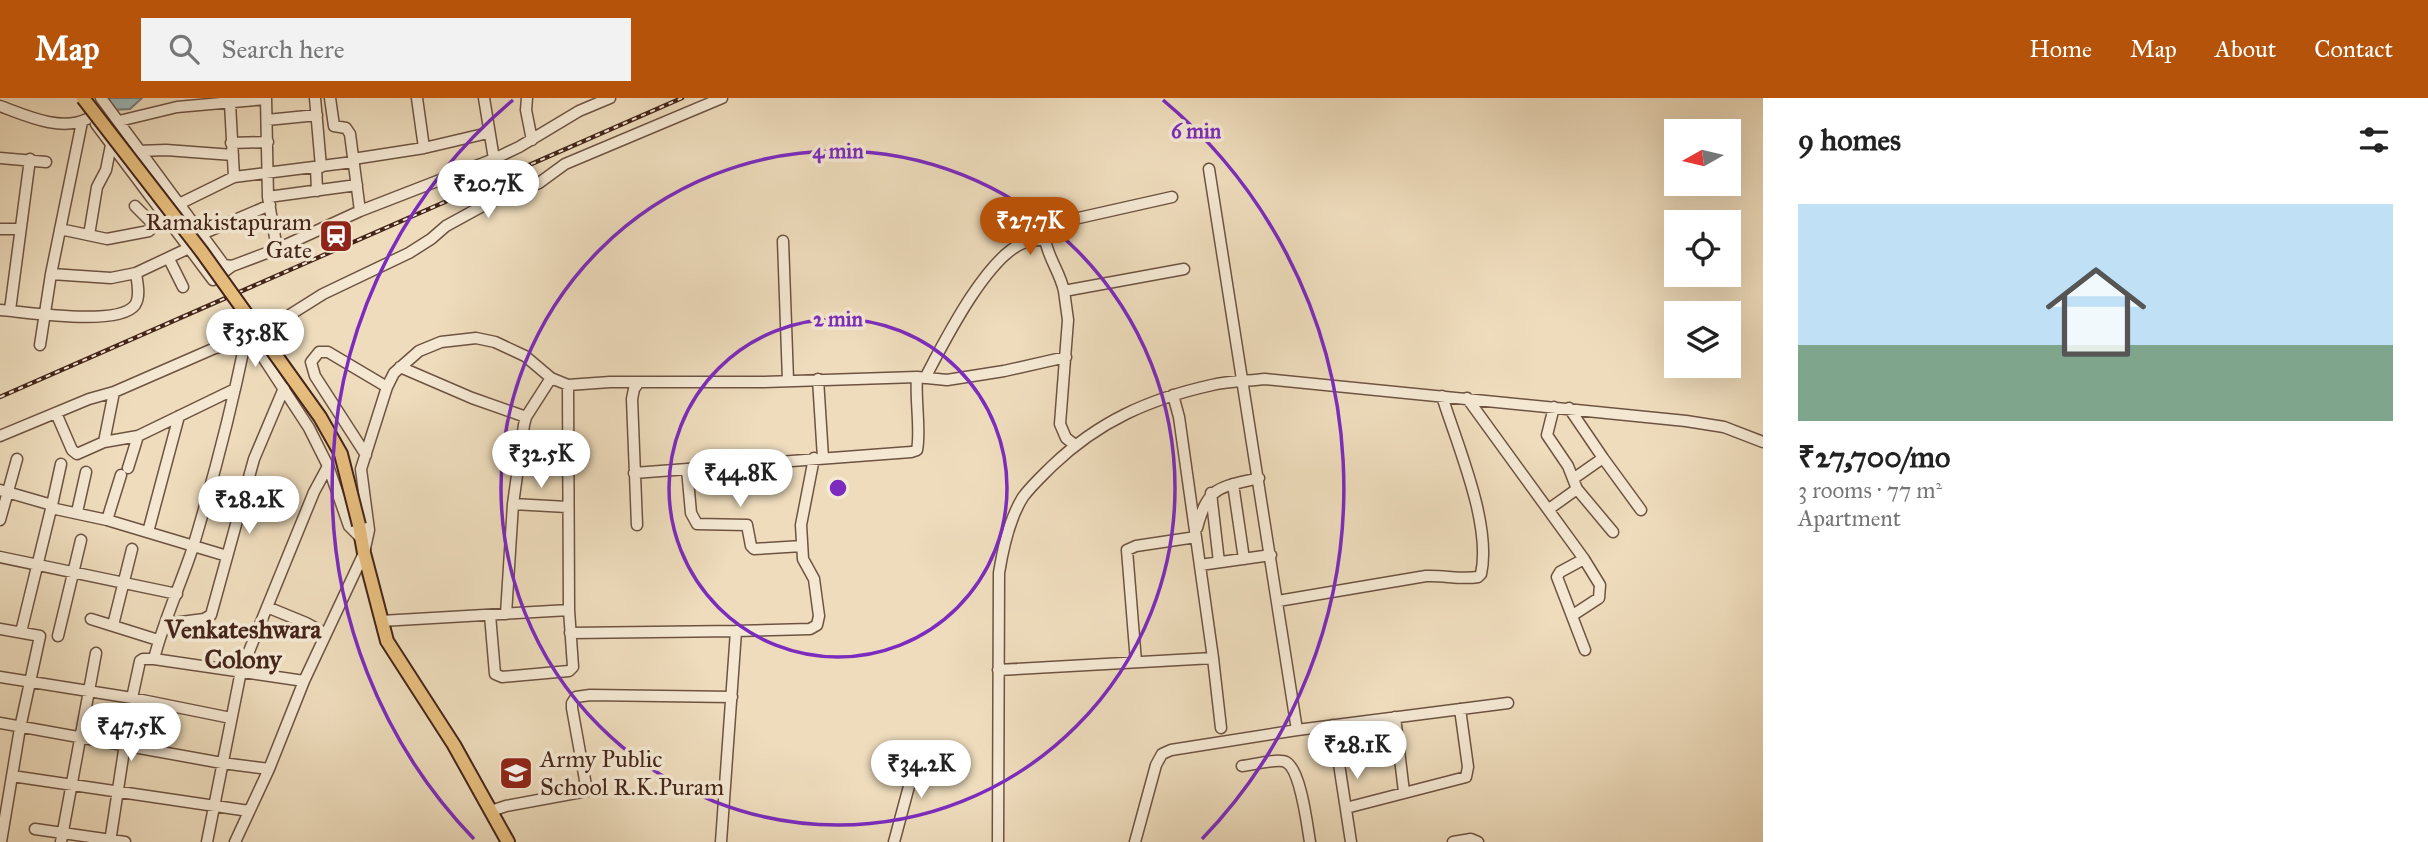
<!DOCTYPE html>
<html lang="en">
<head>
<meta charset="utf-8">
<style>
  body { margin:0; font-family:"IM FELL Great Primer",serif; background:#f2f2f2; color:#222; height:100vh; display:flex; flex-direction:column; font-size:26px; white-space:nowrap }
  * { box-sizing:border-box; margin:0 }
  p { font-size:23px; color:#767676 }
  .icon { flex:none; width:38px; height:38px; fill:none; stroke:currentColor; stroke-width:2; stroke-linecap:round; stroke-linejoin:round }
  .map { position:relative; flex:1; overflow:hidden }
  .drawer { display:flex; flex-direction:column; background:#fff; width:665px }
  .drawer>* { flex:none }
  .needle { width:46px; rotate:262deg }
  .controls { position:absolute; left:1664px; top:21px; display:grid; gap:14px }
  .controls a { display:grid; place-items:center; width:77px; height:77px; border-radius:0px; background:#fff; box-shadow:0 7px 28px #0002; font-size:35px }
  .price { position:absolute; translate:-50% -60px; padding:0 16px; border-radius:24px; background:#fff; color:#222; font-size:23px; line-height:46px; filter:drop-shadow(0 2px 4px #0008) }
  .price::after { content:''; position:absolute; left:50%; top:42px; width:21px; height:16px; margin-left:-10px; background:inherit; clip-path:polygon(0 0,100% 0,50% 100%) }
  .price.on { background:#b45309; color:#fff }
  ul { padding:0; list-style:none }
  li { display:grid; align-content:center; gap:14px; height:371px; padding:0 35px }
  li span { display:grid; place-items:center; height:217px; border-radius:0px; color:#555 }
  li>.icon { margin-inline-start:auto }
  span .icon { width:126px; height:126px; fill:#fffc; stroke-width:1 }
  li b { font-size:30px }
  h2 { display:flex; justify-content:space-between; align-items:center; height:84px; padding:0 35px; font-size:30px }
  header { display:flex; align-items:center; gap:42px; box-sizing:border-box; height:98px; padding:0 35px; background:#b45309; color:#fff }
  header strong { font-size:33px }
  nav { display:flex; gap:38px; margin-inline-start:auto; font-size:24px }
  .search { width:490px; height:63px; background:#f2f2f2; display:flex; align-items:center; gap:18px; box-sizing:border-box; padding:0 24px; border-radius:0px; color:#767676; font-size:26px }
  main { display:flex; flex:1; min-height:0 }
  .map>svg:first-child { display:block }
  .water { fill:#9cb9ba; stroke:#797e7a; stroke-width:2 }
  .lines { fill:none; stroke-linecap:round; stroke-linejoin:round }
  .minor-casing { stroke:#6e5342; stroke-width:13 }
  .major-casing { stroke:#44251a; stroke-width:16 }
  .minor { stroke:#f4e8d3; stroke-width:10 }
  .major { stroke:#e7be7e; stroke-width:12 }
  .rail-casing { stroke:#44251a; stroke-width:4.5 }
  .rail { stroke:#f4e8d3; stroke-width:2; stroke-dasharray:5; stroke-linecap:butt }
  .major-bridge-casing { stroke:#44251a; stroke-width:16; stroke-linecap:butt }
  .major-bridge { stroke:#e7be7e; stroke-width:12 }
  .ring { fill:none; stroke:#7b2cbf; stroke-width:3.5 }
  .labels { text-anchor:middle; stroke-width:7; stroke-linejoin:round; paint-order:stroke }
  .poi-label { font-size:24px; fill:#44251a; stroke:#f4e8d3; text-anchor:end }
  .neighbourhood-label { font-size:26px; font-weight:bold; fill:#44251a; stroke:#f4e8d3 }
  .centre { fill:#7b2cbf; stroke:#f4e8d3; stroke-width:3.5 }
  .ring-label { font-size:21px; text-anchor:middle; font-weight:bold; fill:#7b2cbf; stroke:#f4e8d3; stroke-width:7; stroke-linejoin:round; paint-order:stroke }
</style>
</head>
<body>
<header>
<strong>Map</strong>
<div class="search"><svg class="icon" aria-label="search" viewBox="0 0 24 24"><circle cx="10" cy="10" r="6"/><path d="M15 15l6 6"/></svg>Search here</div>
<nav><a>Home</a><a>Map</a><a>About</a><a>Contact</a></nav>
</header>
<main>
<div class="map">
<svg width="1763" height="744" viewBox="0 0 1763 744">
  <rect width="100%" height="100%" fill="#eedcbc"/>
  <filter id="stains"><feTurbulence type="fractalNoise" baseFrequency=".00286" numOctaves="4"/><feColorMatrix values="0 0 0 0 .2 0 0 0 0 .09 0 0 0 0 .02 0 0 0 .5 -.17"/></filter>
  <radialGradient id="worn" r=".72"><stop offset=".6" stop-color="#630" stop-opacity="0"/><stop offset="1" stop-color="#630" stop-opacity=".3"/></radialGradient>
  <path class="water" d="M101,0H142L130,11L112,12Z"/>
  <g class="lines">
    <g class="minor-casing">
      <path id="minor" d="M101,0L224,167L232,168
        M266,0L268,99L277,151
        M315,0L321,69
        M330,0L334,28L346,30L350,36L360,113
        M417,0L424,50
        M484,0L494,61
        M527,0L526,12L532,42
        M230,5L234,79
        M0,8C25,17 60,34 87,21
        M267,22L317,17
        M119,23L177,9L266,1
        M96,26L213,182L232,168L277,151L360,113L494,61L519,49L579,13L610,0
        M231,45L268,44
        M138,53L166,52L233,57
        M0,60L46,64
        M353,61L424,50L488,35
        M316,69L317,93
        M1209,71L1297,632
        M268,99L357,87
        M179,106L234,79L353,64
        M0,131H20
        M60,131L107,141L149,133L153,129L152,125L135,108
        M202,136L270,107
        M89,137L97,89L106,72L111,47
        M1045,141C1048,160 1060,174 1064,193L1184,171
        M783,143L788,282
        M169,161L183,189
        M51,176L111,180L136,175L189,150
        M1064,193L1068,222L1060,326L1066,340L1075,347
        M0,212C26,214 119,229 135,207C141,198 137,184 136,175
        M10,212L30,61
        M251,241L309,330L328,368L349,428L362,441
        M40,247L51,176L82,24
        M400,269L472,300L526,319
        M925,280C944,244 986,160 1023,145C1030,143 1038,142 1045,141L1041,132L1043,128L1172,99
        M818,281L823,360
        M1467,300L1584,461L1600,487L1599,500L1573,517
        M1569,310L1603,360L1573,381
        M56,315L72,352L77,356L104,344L138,338L235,291
        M0,338L89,301L114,294L215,250L245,245L323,196L409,155L431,141L446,128L488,105L539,85L565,66L722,0
        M104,344L114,294
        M366,357L315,278L311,264L319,254H328L387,289
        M518,359L569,362
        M1603,360L1641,412
        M128,370L138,338
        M687,371L691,415L697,426L747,427L751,448L754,451L802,448
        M634,375L911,354L917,352C921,333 915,301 917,279
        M1233,386L1244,461
        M1577,391L1613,434
        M0,392L52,407L21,534
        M1211,395L1219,464
        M513,406L567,409
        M52,407L61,366
        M51,410L107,422L227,458
        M1549,411L1577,391L1568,368L1547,337L1554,309
        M77,414L86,374
        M0,422L17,361
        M107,422L121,377
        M637,427L632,301L634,291L639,284
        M1197,430C1208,388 1218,390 1259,380
        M148,434L179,318
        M0,459L177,496
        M1584,461L1560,474L1557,479L1585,552
        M1200,467L1271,457
        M1278,503L1426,478C1444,477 1460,482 1478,479L1481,476C1492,426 1457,347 1442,298
        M267,509L306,525L326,536
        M506,516L513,406L524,327L526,319L551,280
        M490,517L495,576L502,579L569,573L573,569L569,512L568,287
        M91,521L158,542
        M381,523L569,512
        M166,526L204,521L211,517L254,361L284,290
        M113,527L132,451
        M0,531L40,538L20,630L1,744
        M736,533L810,531L817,527L819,518L814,481L803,461L801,427L814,360
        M570,535L736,533L721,744
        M58,538L81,442
        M1213,560L1221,630
        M154,561C163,524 181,486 193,449C213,382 231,313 245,245
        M1136,564L1127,452L1136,448L1196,439
        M998,572L1213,560L1179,319L1173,297
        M0,579L132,600L231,620
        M1395,619L1404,694
        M0,625L222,665L269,671
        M1333,627L1351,744
        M1242,668C1252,667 1278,660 1286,664C1301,672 1307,727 1310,744
        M12,678L249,713
        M1346,710L1466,679L1468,669L1460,611
        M491,713L506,708L587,693L572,610V605L576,599L590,597L732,599
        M35,731L125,744
        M61,744L96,555
        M110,744L132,600L140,563L143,561H154L304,583
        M207,744L241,573L314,394L328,368
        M235,744L269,671L304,583L364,455L369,432L361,371L387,289L394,275L419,253L441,244L476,240L495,244L525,258L551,280L568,287L610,284H764L917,279L947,282L1004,273L1066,259
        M894,744L919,651
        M998,744L999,475C1003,450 1009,421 1023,399C1031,388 1042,378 1052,368C1099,323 1149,301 1212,287C1229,283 1248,283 1265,281L1686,323L1724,329L1763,344
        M1135,744L1156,667L1162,656L1171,652L1297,632L1508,605
        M1453,744L1471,741L1478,744"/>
    </g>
    <g class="major-casing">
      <path id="major" d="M359,427L364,455L387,543L454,647L508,744"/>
    </g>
    <use href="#minor" class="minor"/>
    <use href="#major" class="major"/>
    <g class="rail-casing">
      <path id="rail" d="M0,299L682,0"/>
    </g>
    <use href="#rail" class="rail"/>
    <g class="major-bridge-casing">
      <path id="major-bridge" d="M83,0L202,154L320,319L341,356L359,427"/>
    </g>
    <use href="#major-bridge" class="major-bridge"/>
  </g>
  <g class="ring">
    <circle cx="838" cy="390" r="169"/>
    <circle cx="838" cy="390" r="337"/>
    <path d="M474 741A506 506 0 0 1 513 2M1163 2A506 506 0 0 1 1202 741"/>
  </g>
  <defs>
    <g id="station-square" transform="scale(1.75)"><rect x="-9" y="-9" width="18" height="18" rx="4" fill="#8f2418" stroke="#f4e8d3"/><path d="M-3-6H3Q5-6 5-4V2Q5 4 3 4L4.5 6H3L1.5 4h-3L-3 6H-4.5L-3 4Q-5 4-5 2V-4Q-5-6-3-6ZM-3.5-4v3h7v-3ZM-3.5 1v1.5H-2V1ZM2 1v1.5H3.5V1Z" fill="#fff"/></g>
    <g id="school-square" transform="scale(1.75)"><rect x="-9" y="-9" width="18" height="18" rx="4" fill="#8f2418" stroke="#f4e8d3"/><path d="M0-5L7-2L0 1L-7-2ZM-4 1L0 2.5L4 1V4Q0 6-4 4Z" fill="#fff"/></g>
  </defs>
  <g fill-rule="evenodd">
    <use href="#station-square" x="336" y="138"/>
    <use href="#school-square" x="516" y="675"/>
  </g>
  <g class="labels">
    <g class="poi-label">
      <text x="312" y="132">Ramakistapuram<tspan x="312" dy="28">Gate</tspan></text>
      <text x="540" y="669" text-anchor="start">Army Public<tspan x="540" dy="28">School R.K.Puram</tspan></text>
    </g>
    <g class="neighbourhood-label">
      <text x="243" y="540">Venkateshwara<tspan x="243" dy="30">Colony</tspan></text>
    </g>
  </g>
  <circle cx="838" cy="390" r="10" class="centre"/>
  <g class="ring-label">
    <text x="1196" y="40">6 min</text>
    <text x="838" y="60">4 min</text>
    <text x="838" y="228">2 min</text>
  </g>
  <rect width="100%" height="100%" filter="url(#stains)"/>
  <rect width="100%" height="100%" fill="url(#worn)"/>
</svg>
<div class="controls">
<a><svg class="needle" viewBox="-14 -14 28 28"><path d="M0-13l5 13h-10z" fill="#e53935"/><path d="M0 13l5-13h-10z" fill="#767676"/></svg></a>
<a><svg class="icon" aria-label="locate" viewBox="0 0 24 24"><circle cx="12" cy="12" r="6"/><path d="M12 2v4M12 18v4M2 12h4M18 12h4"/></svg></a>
<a><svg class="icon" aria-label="layers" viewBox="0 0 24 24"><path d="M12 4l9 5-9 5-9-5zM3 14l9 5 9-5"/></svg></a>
</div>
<b class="price" style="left:488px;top:122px">₹20.7K</b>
<b class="price on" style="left:1030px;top:159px">₹27.7K</b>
<b class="price" style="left:255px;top:271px">₹35.8K</b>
<b class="price" style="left:541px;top:392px">₹32.5K</b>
<b class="price" style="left:740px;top:411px">₹44.8K</b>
<b class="price" style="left:249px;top:438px">₹28.2K</b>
<b class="price" style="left:131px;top:665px">₹47.5K</b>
<b class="price" style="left:1357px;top:683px">₹28.1K</b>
<b class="price" style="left:921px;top:702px">₹34.2K</b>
</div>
<section class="drawer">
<h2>9 homes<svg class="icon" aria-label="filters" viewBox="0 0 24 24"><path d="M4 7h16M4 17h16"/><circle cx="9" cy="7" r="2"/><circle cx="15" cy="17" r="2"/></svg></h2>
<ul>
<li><span style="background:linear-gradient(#bfe0f5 65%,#7fa58c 0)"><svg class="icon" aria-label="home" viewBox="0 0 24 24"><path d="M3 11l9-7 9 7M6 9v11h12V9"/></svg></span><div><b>₹27,700/mo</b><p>3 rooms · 77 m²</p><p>Apartment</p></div></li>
</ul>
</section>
</main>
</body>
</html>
